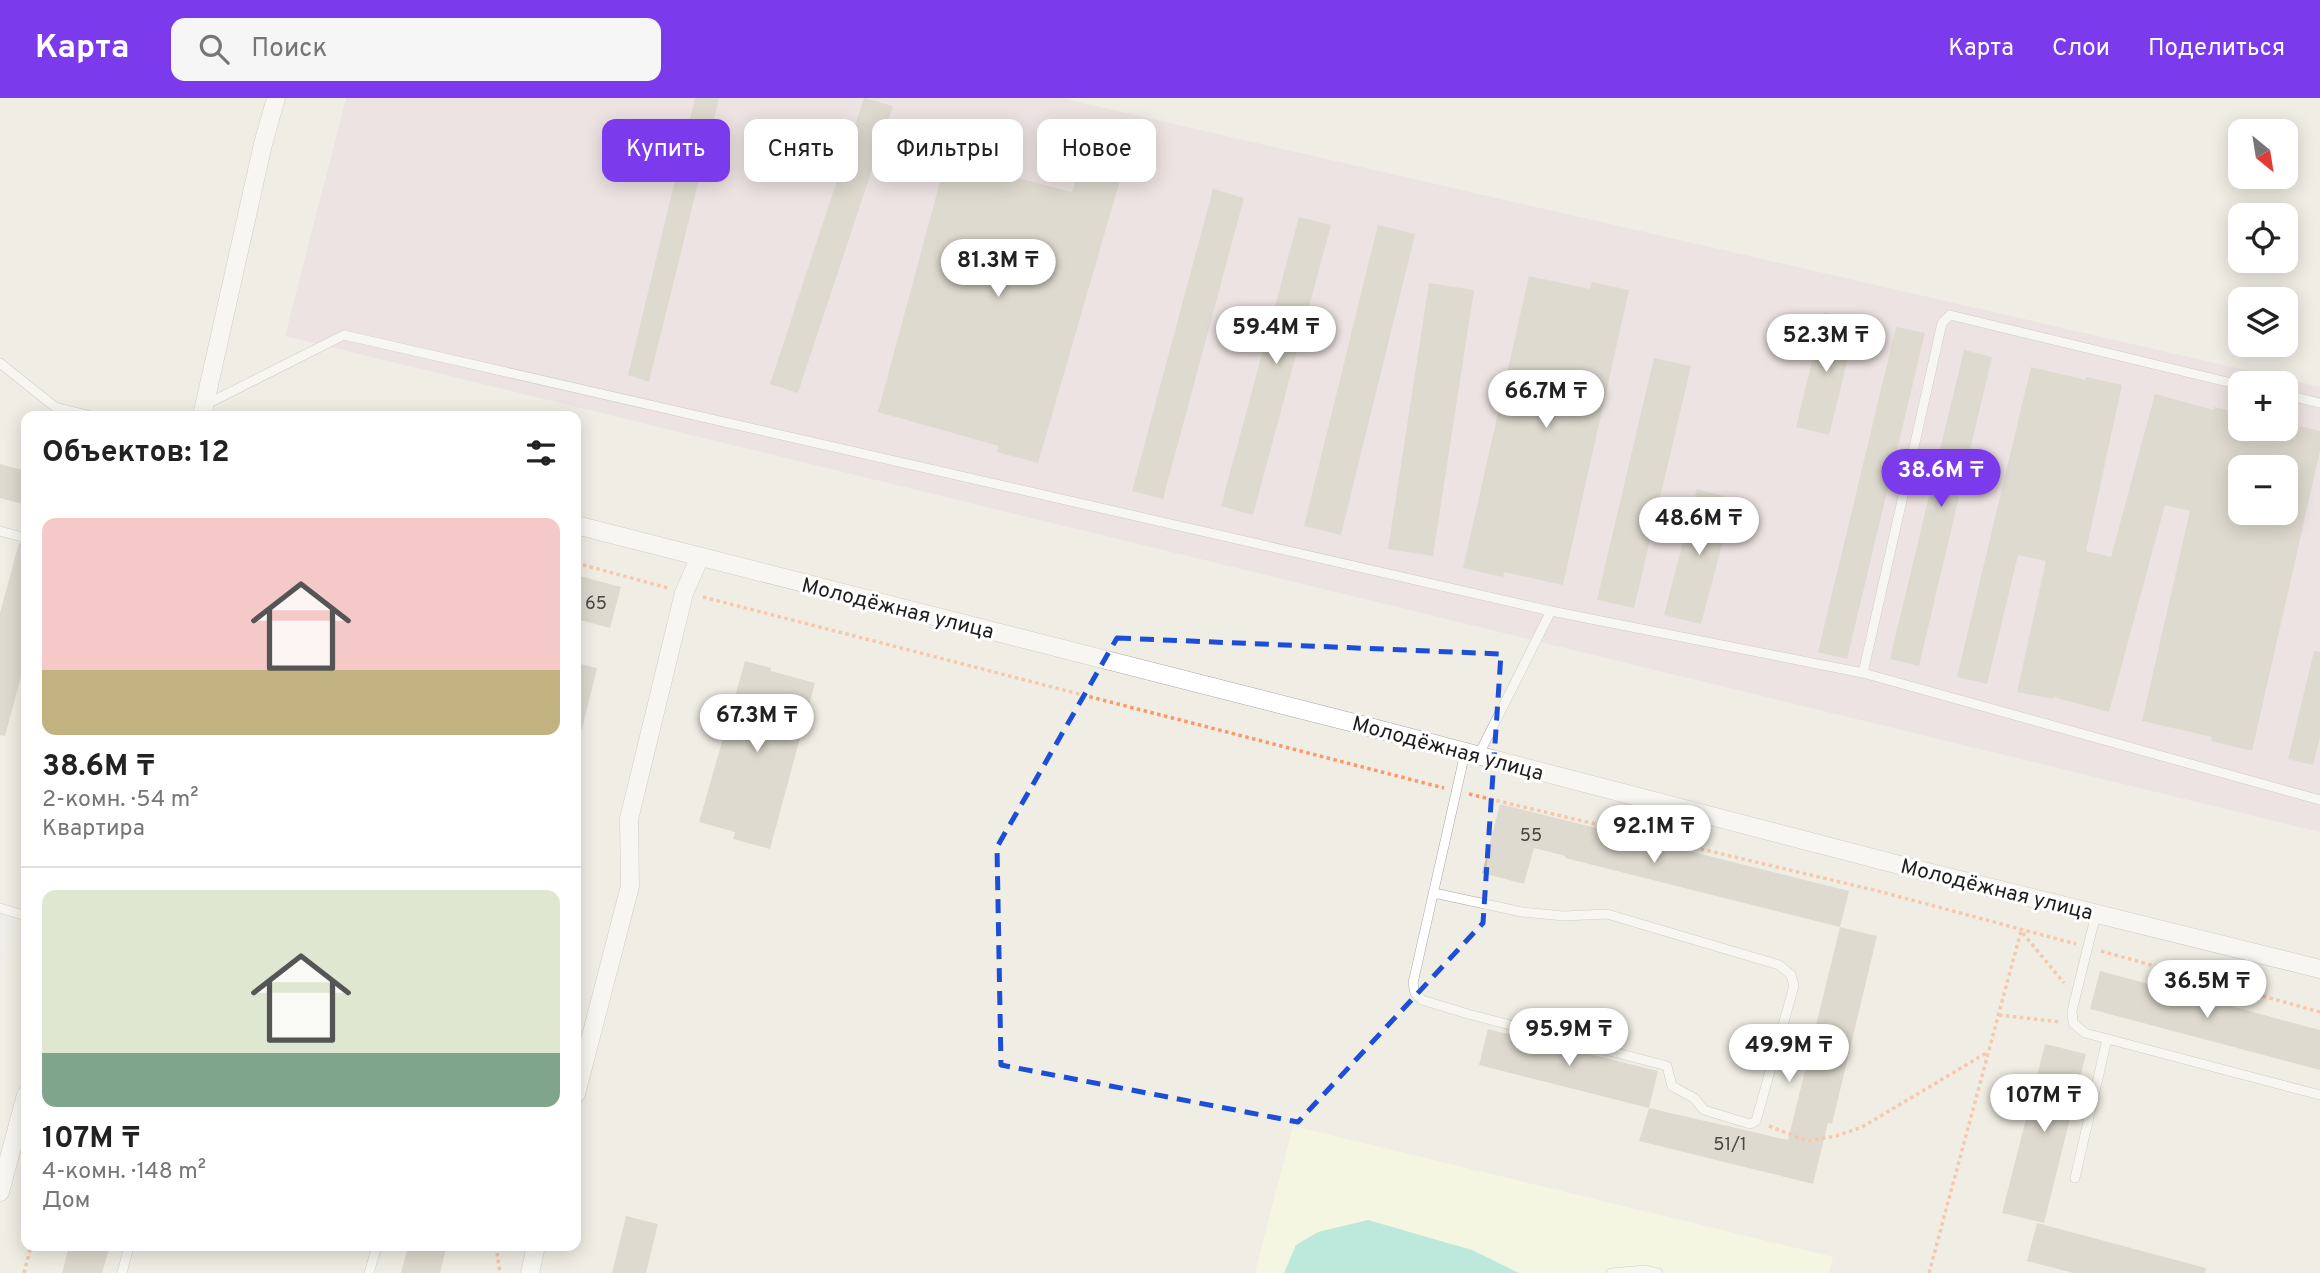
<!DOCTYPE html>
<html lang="ru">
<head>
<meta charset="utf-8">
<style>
  body { margin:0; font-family:Overpass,sans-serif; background:#f6f6f6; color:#222; height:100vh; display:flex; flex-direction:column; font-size:26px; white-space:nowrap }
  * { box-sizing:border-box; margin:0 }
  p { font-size:23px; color:#767676 }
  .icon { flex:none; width:38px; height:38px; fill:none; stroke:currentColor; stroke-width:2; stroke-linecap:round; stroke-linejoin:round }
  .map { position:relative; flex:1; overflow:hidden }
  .sheet { position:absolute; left:21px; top:313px; width:560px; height:840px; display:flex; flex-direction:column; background:#fff; border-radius:14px; box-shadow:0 4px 18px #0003 }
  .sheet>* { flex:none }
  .guide { position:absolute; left:602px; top:21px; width:665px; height:63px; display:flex; gap:14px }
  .needle { width:46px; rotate:150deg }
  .fabs { position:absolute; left:2228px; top:21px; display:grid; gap:14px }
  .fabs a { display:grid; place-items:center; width:70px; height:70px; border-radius:14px; background:#fff; box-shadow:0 4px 18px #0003; font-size:35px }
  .price { position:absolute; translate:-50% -60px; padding:0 16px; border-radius:24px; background:#fff; color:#222; font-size:23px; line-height:46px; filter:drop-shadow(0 2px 4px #0008) }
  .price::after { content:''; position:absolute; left:50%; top:42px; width:21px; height:16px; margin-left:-10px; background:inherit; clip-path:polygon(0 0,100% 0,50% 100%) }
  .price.selected { background:#7c3aed; color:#fff }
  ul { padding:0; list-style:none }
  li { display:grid; align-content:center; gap:14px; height:371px; padding:0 21px }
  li+li { border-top:2px solid #e0e0e0 }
  li span { display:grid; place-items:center; height:217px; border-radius:14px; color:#555 }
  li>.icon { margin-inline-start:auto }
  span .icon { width:126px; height:126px; fill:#fffc; stroke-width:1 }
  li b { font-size:30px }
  h2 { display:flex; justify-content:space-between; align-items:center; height:84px; padding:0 21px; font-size:30px }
  .chip { padding:0 24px; border-radius:14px; background:#fff; box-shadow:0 4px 18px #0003; font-size:24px; line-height:63px }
  .chip.selected { background:#7c3aed; color:#fff }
  header { display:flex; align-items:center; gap:42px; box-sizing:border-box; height:98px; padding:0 35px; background:#7c3aed; color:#fff }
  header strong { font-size:33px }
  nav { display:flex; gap:38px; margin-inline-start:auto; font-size:24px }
  .search { width:490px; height:63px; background:#f6f6f6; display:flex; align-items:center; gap:18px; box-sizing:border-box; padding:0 24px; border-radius:14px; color:#767676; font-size:26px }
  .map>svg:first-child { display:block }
  .industrial { fill:#e9d5e1; fill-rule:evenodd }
  .education { fill:#f8ffde }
  .pitch { fill:#7de3d2 }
  .parking { fill:#eaeaea }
  .building { fill:#c8c2b7; fill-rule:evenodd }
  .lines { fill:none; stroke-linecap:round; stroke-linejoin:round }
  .lane-casing { stroke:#a5a5a5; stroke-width:10 }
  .street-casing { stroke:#a5a5a5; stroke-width:19 }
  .path { stroke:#ff9766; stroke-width:3.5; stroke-dasharray:3.5 3.5; stroke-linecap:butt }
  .lane { stroke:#fff; stroke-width:9 }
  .street { stroke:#fff; stroke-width:18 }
  .marked { fill:none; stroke:#1d4ed8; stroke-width:5; stroke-dasharray:14 9; stroke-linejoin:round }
  .labels { text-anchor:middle; stroke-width:6; stroke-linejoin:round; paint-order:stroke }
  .number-label { font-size:18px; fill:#484744 }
  .street-label { font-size:21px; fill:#1e1e1e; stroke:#fff }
</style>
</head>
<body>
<header>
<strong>Карта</strong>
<div class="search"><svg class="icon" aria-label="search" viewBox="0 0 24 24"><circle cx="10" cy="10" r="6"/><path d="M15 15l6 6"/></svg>Поиск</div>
<nav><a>Карта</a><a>Слои</a><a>Поделиться</a></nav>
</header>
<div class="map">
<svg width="2320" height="1175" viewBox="0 0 2320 1175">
  <rect width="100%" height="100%" fill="#f0eee4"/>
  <path class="industrial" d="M346,0H1061L2320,289V734L285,238ZM2240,285H2286V331H2240ZM2240,369H2286V415H2240Z"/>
  <path class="education" d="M1293,1028L1833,1159L1829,1175H1255Z"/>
  <path class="pitch" d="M1368,1122L1472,1152L1519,1175H1284L1296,1147L1318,1134Z"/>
  <path class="parking" d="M0,818L16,822L0,880Z"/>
  <path class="building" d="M695,0H719L649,284L628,277Z
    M864,0L893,8L798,295L770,286Z
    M954,32L993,42L985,71L1072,94L1084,53L1125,65L1038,365L997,354L999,348L878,314Z
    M1213,91L1244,100L1163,401L1132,393Z
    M1299,119L1331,127L1253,417L1221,408Z
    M1378,127L1415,136L1341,437L1304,428Z
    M1529,178L1590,191L1592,184L1629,192L1563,487L1504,474L1503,479L1463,470Z
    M1429,185L1474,192L1433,458L1388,451Z
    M1824,214L1857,223L1829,337L1796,329Z
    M1896,229L1925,235L1847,561L1818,554Z
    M1964,252L1992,259L1919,568L1890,561Z
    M1654,260L1691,268L1634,510L1597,502Z
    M2031,269L2086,282V279L2122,287L2086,453L2111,459L2155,296L2214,312V309L2240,315V331H2286V325L2320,333V353L2252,653L2211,643L2212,639L2142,623L2190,413L2165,407L2109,614L2053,599V601L2017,594L2046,463L2018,457L1987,586L1957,579ZM2240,369H2286V415H2240Z
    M0,366L26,373V407L0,400Z
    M1697,391L1734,401L1701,526L1664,517Z
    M19,445L26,447V560L5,638L0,637V515Z
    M576,477L621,489L610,530L576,521Z
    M2314,553L2320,554V639L2313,667L2288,661Z
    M745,563L771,570V573L815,585L770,751L733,741L735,734L699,724Z
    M576,565L597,570L582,631H576Z
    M1500,706L1849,793L1840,829L1565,760V758L1534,750L1524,786L1482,775Z
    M1840,829L1877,838L1832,1026L1828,1025L1813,1086L1639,1043L1649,1010L1788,1042Z
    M2100,873L2320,932V972L2090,911Z
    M1488,931L1658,973L1649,1010L1479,967Z
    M2045,946L2086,956L2044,1125L2002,1115Z
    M626,1118L658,1126L646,1175H612Z
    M2037,1125L2206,1170L2205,1175H2073L2027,1163Z
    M69,1148H110L102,1175H62Z
    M408,1148H447L440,1175H401Z"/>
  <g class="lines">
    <g class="lane-casing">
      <path id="lane" d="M0,265L55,309L91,318
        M2286,297L2320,305
        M207,306L344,237L1551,513L1863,575L2320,702
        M0,433L26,440
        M1863,575L1942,225L1950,217L2240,287
        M1478,658L1551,513
        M1434,795L1522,814L1564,818L1607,816L1779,867L1791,877L1794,888L1756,1023L1750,1026L1704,1012L1694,1000L1672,988L1667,968L1468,916L1422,902L1415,895L1413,885L1465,655
        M0,810L26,818
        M2096,816L2072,913L2073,925L2085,935L2320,997
        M2075,1080L2107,941
        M122,1175L129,1148
        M369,1175L377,1148
        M1611,1175L1646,1172L1658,1175"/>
    </g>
    <g class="street-casing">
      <path id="street" d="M202,318L263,46L276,0
        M576,427L1358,626L1911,770L2320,871
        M576,996L630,788L629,721L684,495L700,459
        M0,1094L26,997
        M530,1175L536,1148"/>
    </g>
    <path class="path" d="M576,465L668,490
      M703,499L1444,690
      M1469,696L1878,793L2076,846
      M2101,853L2320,914
      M1999,917L2060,924
      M1769,1028L1807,1043L1836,1038L1862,1029L1988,954
      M496,1148L500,1175
      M24,1175L31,1148
      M1929,1175L2021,833L2064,885"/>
    <use href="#lane" class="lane"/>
    <use href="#street" class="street"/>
  </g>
  <path d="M0 0H2320V1175H0ZM1117,540L1501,556L1483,825L1298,1024L1001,967L997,749Z" fill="#f0eee4" fill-opacity=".55" fill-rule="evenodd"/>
  <path class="marked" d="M1117,540L1501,556L1483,825L1298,1024L1001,967L997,749Z"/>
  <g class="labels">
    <g class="number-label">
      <text x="596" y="511">65</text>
      <text x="1531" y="743">55</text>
      <text x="1730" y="1052">51/1</text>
    </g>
    <g class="street-label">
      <text transform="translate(898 510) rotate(14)" y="7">Молодёжная улица</text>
      <text transform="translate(1448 650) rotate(15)" y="7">Молодёжная улица</text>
      <text transform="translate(1997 791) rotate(14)" y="7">Молодёжная улица</text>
    </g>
  </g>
</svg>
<div class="fabs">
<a><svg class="needle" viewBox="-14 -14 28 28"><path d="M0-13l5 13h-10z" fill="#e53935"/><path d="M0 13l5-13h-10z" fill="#767676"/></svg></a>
<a><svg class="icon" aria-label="locate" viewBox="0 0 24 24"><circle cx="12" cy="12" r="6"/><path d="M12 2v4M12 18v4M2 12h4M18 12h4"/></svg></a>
<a><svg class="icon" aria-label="layers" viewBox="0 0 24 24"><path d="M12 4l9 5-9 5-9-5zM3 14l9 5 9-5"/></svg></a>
<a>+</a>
<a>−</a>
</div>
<b class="price" style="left:998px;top:201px">81.3M ₸</b>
<b class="price" style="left:1276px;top:268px">59.4M ₸</b>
<b class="price" style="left:1826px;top:276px">52.3M ₸</b>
<b class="price" style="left:1546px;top:332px">66.7M ₸</b>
<b class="price selected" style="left:1941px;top:411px">38.6M ₸</b>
<b class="price" style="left:1699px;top:459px">48.6M ₸</b>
<b class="price" style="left:757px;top:656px">67.3M ₸</b>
<b class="price" style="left:1654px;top:767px">92.1M ₸</b>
<b class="price" style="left:2207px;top:922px">36.5M ₸</b>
<b class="price" style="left:1569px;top:970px">95.9M ₸</b>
<b class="price" style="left:1789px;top:986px">49.9M ₸</b>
<b class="price" style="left:2044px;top:1036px">107M ₸</b>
<div class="guide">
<a class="chip selected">Купить</a>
<a class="chip">Снять</a>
<a class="chip">Фильтры</a>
<a class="chip">Новое</a>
</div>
<section class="sheet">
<h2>Объектов: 12<svg class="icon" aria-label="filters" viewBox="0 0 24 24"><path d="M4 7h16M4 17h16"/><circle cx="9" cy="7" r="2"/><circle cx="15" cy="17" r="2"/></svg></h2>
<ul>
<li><span style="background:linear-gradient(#f6c9c9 70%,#c2b280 0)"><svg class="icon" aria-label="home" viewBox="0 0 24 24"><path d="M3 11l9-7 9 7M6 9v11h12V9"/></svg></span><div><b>38.6M ₸</b><p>2-комн. · 54 m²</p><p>Квартира</p></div></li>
<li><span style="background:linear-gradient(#dfe7d0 75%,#7fa58c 0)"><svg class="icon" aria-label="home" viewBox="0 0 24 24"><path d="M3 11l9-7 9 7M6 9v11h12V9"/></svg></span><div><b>107M ₸</b><p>4-комн. · 148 m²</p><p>Дом</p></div></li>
</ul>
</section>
</div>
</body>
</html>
